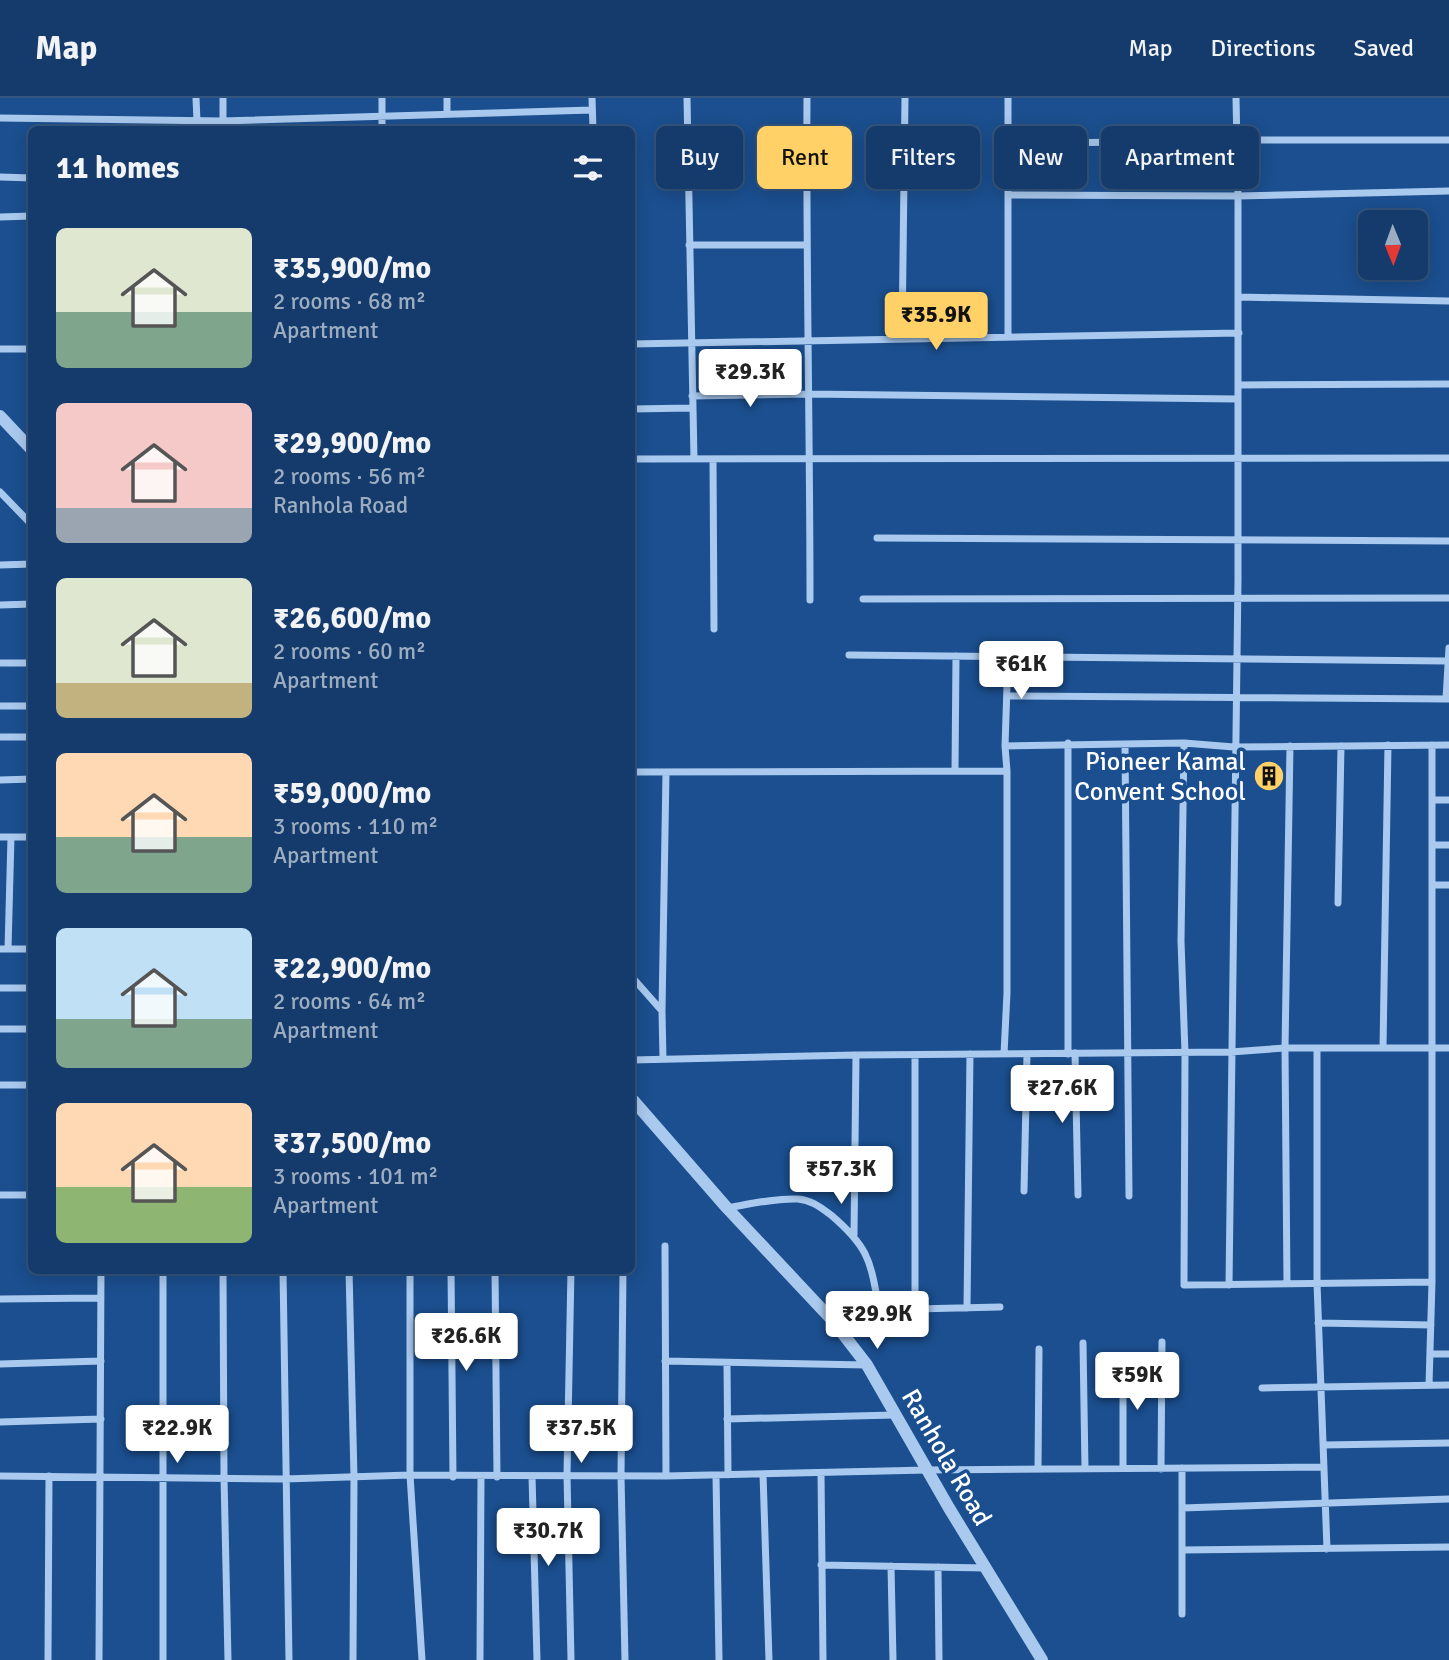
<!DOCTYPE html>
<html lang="en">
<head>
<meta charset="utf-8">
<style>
  body { margin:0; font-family:Signika,sans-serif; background:#1d4271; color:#f1f3f6; height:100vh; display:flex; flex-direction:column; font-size:26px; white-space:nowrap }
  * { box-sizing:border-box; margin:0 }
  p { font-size:23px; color:#9dadc1 }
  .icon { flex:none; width:38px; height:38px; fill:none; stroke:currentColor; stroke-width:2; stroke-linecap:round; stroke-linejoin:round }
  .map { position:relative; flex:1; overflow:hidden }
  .details { position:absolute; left:28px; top:28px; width:607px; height:1148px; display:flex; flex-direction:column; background:#143b6b; border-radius:10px; box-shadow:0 4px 18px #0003,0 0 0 2px #33557e }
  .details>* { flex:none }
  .top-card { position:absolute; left:656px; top:28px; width:665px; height:63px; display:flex; gap:14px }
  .needle { width:46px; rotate:179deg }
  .tools { position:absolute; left:1358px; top:112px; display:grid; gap:14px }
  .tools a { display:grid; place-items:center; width:70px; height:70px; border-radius:10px; background:#143b6b; box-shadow:0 4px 18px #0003,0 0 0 2px #33557e; font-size:35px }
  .price { position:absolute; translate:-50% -60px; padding:0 16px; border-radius:7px; background:#fff; color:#222; font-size:23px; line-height:46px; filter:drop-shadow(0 2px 4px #0008) }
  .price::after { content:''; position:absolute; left:50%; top:42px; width:21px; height:16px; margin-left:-10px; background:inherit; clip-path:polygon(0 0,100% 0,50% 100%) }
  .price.selected { background:#ffd166; color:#111 }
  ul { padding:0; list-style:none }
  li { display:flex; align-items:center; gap:21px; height:175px; padding:0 28px }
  li span { display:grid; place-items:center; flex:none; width:196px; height:140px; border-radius:10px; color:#555 }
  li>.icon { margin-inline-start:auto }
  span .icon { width:84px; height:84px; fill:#fffc; stroke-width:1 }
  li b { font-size:30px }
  h2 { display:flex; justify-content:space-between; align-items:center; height:84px; padding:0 28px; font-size:30px }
  .pill { padding:0 24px; border-radius:10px; background:#143b6b; box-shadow:0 4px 18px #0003,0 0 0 2px #33557e; font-size:24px; line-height:63px }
  .pill.selected { background:#ffd166; color:#111 }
  header { display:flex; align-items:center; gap:42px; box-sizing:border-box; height:98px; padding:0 35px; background:#143b6b; border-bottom:2px solid #33557e }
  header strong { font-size:33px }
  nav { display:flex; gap:38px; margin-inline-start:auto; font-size:24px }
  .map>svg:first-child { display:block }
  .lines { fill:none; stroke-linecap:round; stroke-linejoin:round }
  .minor { stroke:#a9c9ee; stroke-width:7 }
  .tertiary { stroke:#a9c9ee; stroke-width:12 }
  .labels { text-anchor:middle; stroke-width:7; stroke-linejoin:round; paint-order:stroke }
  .poi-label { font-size:26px; fill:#fff; stroke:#1b4f8f; text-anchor:end }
  .street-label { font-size:26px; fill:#fff; stroke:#1b4f8f }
</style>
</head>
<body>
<header>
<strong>Map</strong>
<nav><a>Map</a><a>Directions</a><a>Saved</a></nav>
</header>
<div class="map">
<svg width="1449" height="1562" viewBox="0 0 1449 1562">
  <rect width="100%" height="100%" fill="#1b4f8f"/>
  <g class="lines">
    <path class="minor" d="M196,0L197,23
      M223,0V32
      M447,0V15
      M592,0L593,32
      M687,0L694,361
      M807,0C806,167 810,334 810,502
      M1236,0L1238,98L1449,93
      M0,20L223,23L592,12
      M382,32V0
      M1008,46L1237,42H1449
      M0,79L32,80
      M1008,97L1238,98V481L1229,1187
      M0,119L32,118
      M689,147H807
      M1239,199L1449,203
      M1008,239V0
      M902,241L905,0
      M632,246L1239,235
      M0,251H32
      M1238,287L1449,286
      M692,298L808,296L1238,301
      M632,311L692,310
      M632,361L1449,360
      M713,361L714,531
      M0,394L32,427
      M877,440L1449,443
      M0,467L32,466
      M863,501L1449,500
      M0,507L32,506
      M849,557L1447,563
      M0,565H32
      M1007,598L1449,601
      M1446,601L1449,550
      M0,608H32
      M0,639H32
      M1184,645L1181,843L1185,955L1184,1187L1432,1184
      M1125,646L1129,1098
      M1005,648L1008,558
      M955,673L956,558
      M632,674L1007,673
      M0,682L32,681
      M1433,702H1449
      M0,739H32
      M1432,747H1449
      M1432,787H1449
      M1338,805L1341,648
      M0,851H32
      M8,851L11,739
      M632,879L662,913L663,961
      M0,890H32
      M662,913L666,674
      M0,931H32
      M1317,950V1185L1327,1451
      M1383,950L1388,647
      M1075,955L1078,1097
      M1004,956L1007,895V673L1005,648L1184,645L1234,649L1449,647
      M1068,956V645
      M632,962L856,957L1231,954L1285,950H1449
      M0,987H32
      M1024,1093L1027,956
      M0,1097H32
      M727,1110C750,1106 775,1100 798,1101C811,1102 820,1109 831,1117C872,1152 870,1165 880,1215
      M854,1137L856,957
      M665,1148L666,1378
      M163,1172V1562
      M223,1172L224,1379L228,1562
      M283,1172L289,1562
      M349,1172L354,1379L353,1562
      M410,1172V1377L422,1562
      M451,1172L453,1379
      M495,1172L497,1379
      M571,1172L567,1377L571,1562
      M623,1172L621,1378L625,1562
      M1287,1186L1285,950L1290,648
      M0,1201L101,1200
      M967,1210L970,956
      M915,1211V957
      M833,1223L915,1211L1000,1209
      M1318,1225L1431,1227
      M1083,1245L1085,1371
      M1430,1256H1449
      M1123,1258V1370
      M665,1263L866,1267
      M727,1265L728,1377
      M0,1266L101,1263
      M1429,1287L1432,1184V647
      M1262,1290L1449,1287
      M727,1321L895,1317
      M0,1324L101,1321
      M1323,1347L1449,1345
      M1182,1370V1516
      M1038,1371L1039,1251
      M1161,1371L1162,1244
      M821,1375L823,1562
      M763,1376L769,1562
      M716,1377L719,1562
      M0,1378L285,1381L410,1377L666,1378L928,1372L1324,1369
      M532,1378L537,1562
      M1182,1410L1449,1401
      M1182,1452L1449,1449
      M821,1467L986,1470
      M891,1468L893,1562
      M938,1469L939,1562
      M48,1562L49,1378
      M99,1562L101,1172
      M480,1562L481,1379"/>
    <path class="tertiary" d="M0,318L32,352
      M632,1001L727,1110L833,1223L867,1267L949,1410L1042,1562"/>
  </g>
  <defs>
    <g id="building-disc" transform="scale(1.575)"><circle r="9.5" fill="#ffd166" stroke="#1b4f8f"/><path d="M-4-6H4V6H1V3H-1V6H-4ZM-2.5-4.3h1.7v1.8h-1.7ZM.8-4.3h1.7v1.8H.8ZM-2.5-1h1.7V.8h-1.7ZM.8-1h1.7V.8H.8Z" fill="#111"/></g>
  </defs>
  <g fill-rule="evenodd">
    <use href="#building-disc" x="1269" y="678"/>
  </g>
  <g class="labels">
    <g class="poi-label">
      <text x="1246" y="672">Pioneer Kamal<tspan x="1246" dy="30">Convent School</tspan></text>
    </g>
    <g class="street-label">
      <text transform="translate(947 1359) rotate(60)" y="9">Ranhola Road</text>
    </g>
  </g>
</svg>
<div class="tools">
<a><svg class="needle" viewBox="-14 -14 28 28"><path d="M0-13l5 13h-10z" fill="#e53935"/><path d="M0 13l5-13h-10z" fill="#9dadc1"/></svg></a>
</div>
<b class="price selected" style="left:936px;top:254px">₹35.9K</b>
<b class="price" style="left:750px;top:311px">₹29.3K</b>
<b class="price" style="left:1021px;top:603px">₹61K</b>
<b class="price" style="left:1062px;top:1027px">₹27.6K</b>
<b class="price" style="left:841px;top:1108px">₹57.3K</b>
<b class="price" style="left:877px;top:1253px">₹29.9K</b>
<b class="price" style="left:466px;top:1275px">₹26.6K</b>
<b class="price" style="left:1137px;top:1314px">₹59K</b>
<b class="price" style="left:177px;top:1367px">₹22.9K</b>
<b class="price" style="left:581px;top:1367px">₹37.5K</b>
<b class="price" style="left:548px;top:1470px">₹30.7K</b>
<div class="top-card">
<a class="pill">Buy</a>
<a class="pill selected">Rent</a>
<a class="pill">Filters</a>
<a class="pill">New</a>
<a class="pill">Apartment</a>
</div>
<section class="details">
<h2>11 homes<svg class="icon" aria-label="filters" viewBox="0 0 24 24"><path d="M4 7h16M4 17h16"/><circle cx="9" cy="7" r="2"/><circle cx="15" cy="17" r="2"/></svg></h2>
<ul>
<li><span style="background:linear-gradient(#dfe7d0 60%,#7fa58c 0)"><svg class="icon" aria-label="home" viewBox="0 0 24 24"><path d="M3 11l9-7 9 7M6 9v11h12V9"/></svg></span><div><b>₹35,900/mo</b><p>2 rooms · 68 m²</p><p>Apartment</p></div></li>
<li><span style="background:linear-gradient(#f6c9c9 75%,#9aa5b1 0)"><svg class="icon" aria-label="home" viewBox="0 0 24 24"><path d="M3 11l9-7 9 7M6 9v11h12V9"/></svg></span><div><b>₹29,900/mo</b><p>2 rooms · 56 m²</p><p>Ranhola Road</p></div></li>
<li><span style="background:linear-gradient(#dfe7d0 75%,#c2b280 0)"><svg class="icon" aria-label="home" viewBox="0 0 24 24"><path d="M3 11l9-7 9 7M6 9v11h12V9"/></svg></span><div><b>₹26,600/mo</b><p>2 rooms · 60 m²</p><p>Apartment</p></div></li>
<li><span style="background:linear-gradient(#ffd9b3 60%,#7fa58c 0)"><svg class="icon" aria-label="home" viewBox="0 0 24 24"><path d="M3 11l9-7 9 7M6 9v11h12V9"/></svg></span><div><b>₹59,000/mo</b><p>3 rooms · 110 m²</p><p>Apartment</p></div></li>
<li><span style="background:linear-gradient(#bfe0f5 65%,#7fa58c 0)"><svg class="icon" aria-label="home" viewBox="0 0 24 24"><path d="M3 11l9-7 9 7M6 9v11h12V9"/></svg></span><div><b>₹22,900/mo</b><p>2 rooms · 64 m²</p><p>Apartment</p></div></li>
<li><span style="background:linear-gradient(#ffd9b3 60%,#8fb573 0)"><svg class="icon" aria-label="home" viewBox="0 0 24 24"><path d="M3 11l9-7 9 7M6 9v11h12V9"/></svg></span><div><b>₹37,500/mo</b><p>3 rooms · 101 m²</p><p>Apartment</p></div></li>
</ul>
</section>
</div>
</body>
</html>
